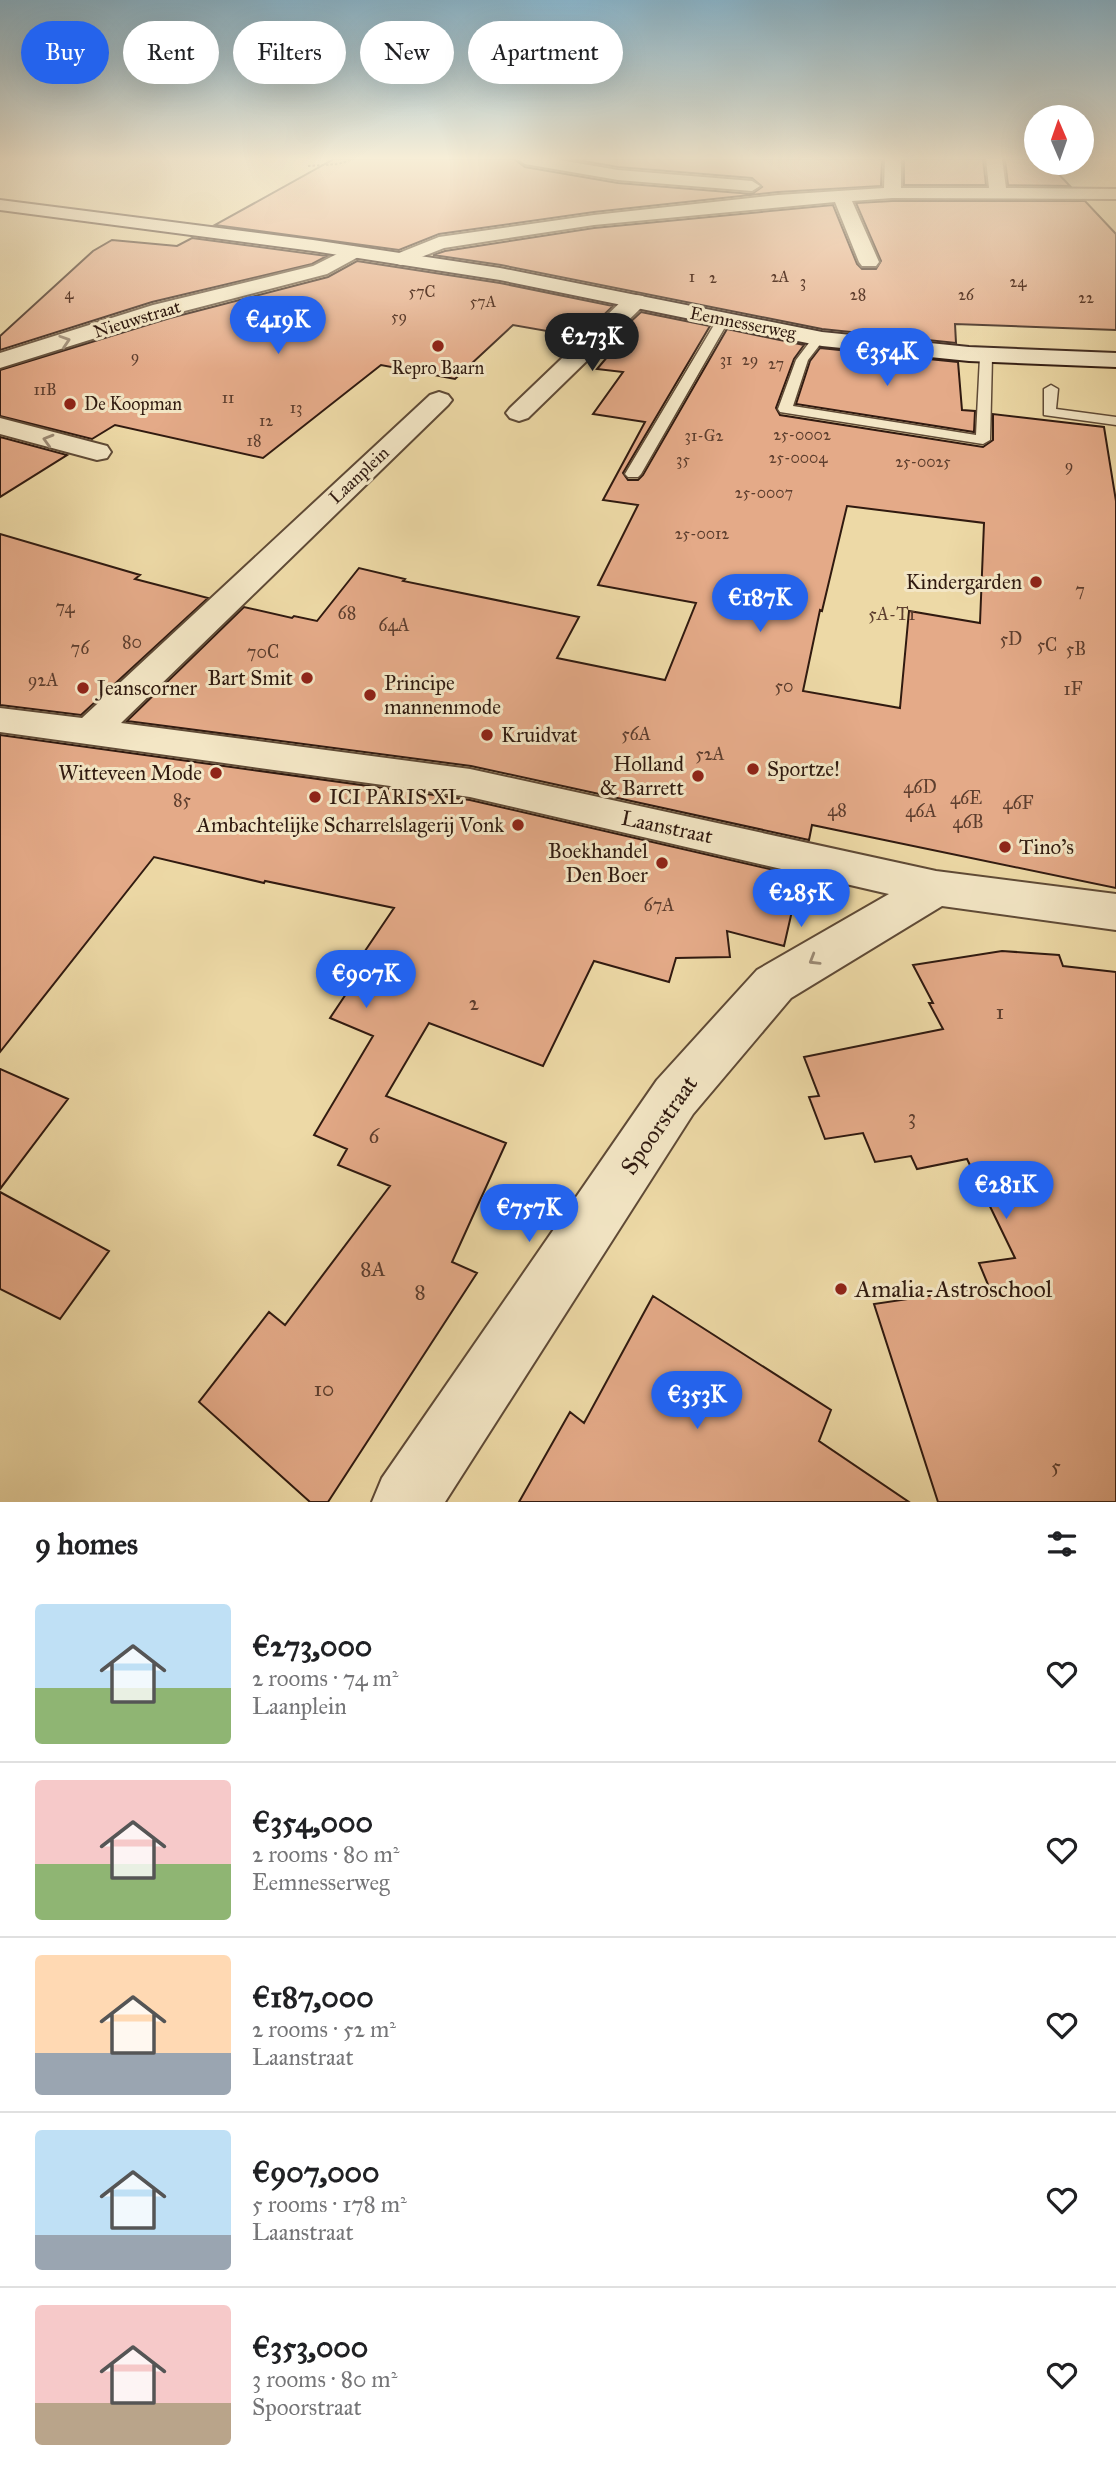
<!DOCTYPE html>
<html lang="en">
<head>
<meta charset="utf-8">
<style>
  body { margin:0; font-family:"IM FELL Great Primer",serif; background:#f6f6f6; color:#202124; height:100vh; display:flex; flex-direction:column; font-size:26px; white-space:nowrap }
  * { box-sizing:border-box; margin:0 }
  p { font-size:23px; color:#757577 }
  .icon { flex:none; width:38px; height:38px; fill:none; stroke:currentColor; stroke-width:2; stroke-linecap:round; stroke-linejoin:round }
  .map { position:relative; height:1502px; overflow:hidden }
  .side { display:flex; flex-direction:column; background:#fff; flex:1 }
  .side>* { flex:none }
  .banner { position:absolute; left:21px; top:21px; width:700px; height:63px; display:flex; gap:14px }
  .needle { width:46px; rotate:358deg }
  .tools { position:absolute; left:1024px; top:105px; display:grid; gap:14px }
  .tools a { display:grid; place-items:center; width:70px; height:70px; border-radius:50%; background:#fff; box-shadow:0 7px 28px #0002; font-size:35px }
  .price { position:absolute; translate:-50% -60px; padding:0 16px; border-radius:24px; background:#2563eb; color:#fff; font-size:23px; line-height:46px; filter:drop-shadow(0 2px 4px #0008) }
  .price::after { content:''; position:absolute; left:50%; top:42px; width:21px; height:16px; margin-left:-10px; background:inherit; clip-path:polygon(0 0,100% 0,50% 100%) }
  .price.selected { background:#222; color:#fff }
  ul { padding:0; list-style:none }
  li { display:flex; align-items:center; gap:21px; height:175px; padding:0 35px }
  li+li { border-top:2px solid #e0e0e0 }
  li span { display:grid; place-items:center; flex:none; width:196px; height:140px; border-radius:7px; color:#555 }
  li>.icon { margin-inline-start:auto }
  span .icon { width:84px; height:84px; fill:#fffc; stroke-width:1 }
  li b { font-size:30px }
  h2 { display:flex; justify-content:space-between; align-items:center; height:84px; padding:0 35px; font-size:30px }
  .chip { padding:0 24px; border-radius:32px; background:#fff; box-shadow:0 7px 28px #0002; font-size:24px; line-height:63px }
  .chip.selected { background:#2563eb; color:#fff }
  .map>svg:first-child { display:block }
  .building { fill:#e4aa88; stroke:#301a10; stroke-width:2; fill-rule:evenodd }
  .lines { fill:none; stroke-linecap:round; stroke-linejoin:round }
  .lane-casing { stroke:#5f4a36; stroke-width:3 }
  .street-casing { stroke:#5f4a36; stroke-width:4 }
  .secondary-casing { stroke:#301a10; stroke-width:4 }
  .path { stroke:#301a10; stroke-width:2; stroke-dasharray:2.5 2; stroke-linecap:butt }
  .lane { fill:#f3e6c5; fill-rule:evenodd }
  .street { fill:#f3e6c5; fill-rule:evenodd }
  .secondary { fill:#f3e6c5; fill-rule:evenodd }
  .oneway { stroke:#9b8a74 }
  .poi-dot { fill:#8f2418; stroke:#f3e6c5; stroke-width:2.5 }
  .labels { text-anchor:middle; stroke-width:6; stroke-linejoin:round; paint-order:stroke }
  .far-number-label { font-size:16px; fill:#5d3e2e }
  .far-street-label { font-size:18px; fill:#301a10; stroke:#f3e6c5 }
  .far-poi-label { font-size:18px; fill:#301a10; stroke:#f3e6c5 }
  .number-label { font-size:18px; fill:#5d3e2e }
  .poi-label { font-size:21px; fill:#301a10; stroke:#f3e6c5; text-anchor:end }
  .street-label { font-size:21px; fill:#301a10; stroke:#f3e6c5 }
  .near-number-label { font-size:21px; fill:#5d3e2e }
  .near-street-label { font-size:24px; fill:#301a10; stroke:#f3e6c5 }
  .near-poi-label { font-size:24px; fill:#301a10; stroke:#f3e6c5; text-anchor:start }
</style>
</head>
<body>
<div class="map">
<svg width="1116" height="1502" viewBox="0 0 1116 1502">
  <rect width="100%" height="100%" fill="#edd9a6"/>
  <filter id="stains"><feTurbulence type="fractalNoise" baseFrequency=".00286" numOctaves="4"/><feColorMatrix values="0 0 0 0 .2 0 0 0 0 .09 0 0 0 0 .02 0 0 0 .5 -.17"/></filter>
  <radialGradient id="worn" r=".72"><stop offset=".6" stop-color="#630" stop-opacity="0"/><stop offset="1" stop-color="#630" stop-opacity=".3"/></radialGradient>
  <path class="building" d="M334,159H514L525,167L618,183L752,194L762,187L752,178L618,167L571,159H882L881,186L778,192L594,212L439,234L399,250L215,225Z
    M904,159H983L986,185H904Z
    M1005,159H1036V163H1048L1070,186L1008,185Z
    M892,201H1085L1116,234V330L955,324L956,343L822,329L501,265L433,255L445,251L594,228L833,205L857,264L862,269H876L881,261L856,203Z
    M192,238L327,256L312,264L152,302L0,350V336L93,251L112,240L177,246Z
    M357,261L500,283L613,306L581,337L513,325L455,379L381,365L263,458L115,425L92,439L0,416V370L170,318L328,277Z
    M641,312L710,326L623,473L628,480H638L643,475L727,329L804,345L794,359L776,408L780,415L983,447L993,440V414L1104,427L1116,501V888L812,825L809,840L471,766L127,721L244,607L292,618L294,616L317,621L359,568L405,579L403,581L579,617L557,658L665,680L696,603L598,585L638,505L603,500L645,422L593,414L623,372L597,369L619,343L610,341ZM847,506L984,523L980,623L909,611L900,708L803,691L820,610L822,611Z
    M820,348L958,362L962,410L975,411L974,432L796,404L810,361Z
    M0,437L67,455L0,497Z
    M0,534L140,575L135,579L208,598L81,715L0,705Z
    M0,735L470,800L800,876L784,946L727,931L730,957L676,958L669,982L594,961L543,1066L429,1023L386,1096L506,1143L452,1262L477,1273L328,1502H310L199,1402L269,1312L285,1325L390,1186L338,1165L347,1149L314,1135L373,1036L330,1018L350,988L342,985L394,908L265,881L264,883L154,857L0,1052Z
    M1002,951L1059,955L1063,966L1116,972V1502H938L874,1304L989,1287L979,1263L1015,1258L967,1159L917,1169L911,1156L875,1162L863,1133L825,1139L809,1097L819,1096L804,1057L943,1029L929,1003H933L913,965Z
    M0,1069L68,1099L0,1189Z
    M0,1192L109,1251L60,1319L0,1289Z
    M653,1296L831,1410L819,1441L909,1502H519L570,1412L584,1423Z"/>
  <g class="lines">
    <g class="lane-casing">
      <path id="lane" d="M723,316L729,320L641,474L638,477H628L625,474L717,320Z
        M819,334L825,338L808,360L793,406L976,435L980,357L986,353L992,357L990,440L983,444L780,412L778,409L796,360L815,335Z
        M1051,385L1058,389L1056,409L1116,417V425L1044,415V389Z"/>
    </g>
    <g class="street-casing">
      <path id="street" d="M517,159H554L618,170L752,181L760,186L752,191L618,180L525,164Z
        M885,159H901V188H989L986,159H1002L1006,188L1116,189V199L892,198L852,201L879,262L876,266H862L859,262L835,202L594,225L489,241L444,248L401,265L394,263L391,259L394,255L439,237L594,215L778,195L884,188Z
        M353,246L363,252L360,256L327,274L169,315L0,368V353L153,305L313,266Z
        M635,295L643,296L646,301L643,306L528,418L519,421L510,418L506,413L510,408L627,296Z
        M439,392L448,395L452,400L448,405L121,723L470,769L936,871L1116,894V930L942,906L791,998L693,1114L445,1502H372L382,1478L657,1080L757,970L889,894L470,797L0,732V708L82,718L430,395Z
        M0,418L107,446L111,452L107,458L97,460L0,434Z"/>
    </g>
    <g class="secondary-casing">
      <path id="secondary" d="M0,200L313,240L500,268L822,332L969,347L1116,353V367L969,361L822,346L500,280L313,251L0,210Z"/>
    </g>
    <path class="path" d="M308,166L338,164L354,159"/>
    <use href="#lane" class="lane"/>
    <use href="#street" class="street"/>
    <use href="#secondary" class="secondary"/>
  </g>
  <defs><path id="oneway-chevron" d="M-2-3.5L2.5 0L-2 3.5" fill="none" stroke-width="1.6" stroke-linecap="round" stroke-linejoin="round" transform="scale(1.75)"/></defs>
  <g class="oneway">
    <use href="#oneway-chevron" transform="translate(65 341) rotate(-18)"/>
    <use href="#oneway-chevron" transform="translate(48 440) rotate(-164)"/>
    <use href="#oneway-chevron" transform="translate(814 960) rotate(149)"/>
  </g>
  <linearGradient id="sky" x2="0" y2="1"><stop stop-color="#89b6cd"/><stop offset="0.43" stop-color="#f7eed7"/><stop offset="1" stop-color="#f7eed7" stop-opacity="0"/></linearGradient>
  <rect width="1116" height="369" fill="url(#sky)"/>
  <g class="poi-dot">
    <circle cx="438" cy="346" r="7"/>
    <circle cx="70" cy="404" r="7"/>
    <circle cx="1036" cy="582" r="7"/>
    <circle cx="307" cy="678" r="7"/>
    <circle cx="83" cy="688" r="7"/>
    <circle cx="370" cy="695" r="7"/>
    <circle cx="487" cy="735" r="7"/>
    <circle cx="753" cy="769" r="7"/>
    <circle cx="216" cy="773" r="7"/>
    <circle cx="698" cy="776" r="7"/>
    <circle cx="315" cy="797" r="7"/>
    <circle cx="518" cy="825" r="7"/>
    <circle cx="1005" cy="847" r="7"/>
    <circle cx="662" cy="863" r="7"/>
    <circle cx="841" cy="1289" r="7"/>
  </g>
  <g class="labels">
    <g class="far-number-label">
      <text x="692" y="282">1</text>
      <text x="780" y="282">2A</text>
      <text x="713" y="283">2</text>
      <text x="803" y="287">3</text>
      <text x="1018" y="287">24</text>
      <text x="422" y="297">57C</text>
      <text x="69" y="299">4</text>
      <text x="858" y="300">28</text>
      <text x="966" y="300">26</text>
      <text x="1086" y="303">22</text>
      <text x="483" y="307">57A</text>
      <text x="399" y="322">59</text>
      <text x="135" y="362">9</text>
      <text x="726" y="365">31</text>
      <text x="750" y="365">29</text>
      <text x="776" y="369">27</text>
      <text x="45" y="395">11B</text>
      <text x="228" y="403">11</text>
      <text x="296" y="413">13</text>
      <text x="266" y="426">12</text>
      <text x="802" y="440">25-0002</text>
      <text x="704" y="441">31-G2</text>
      <text x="254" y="446">18</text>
      <text x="798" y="463">25-0004</text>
      <text x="683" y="465">35</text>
      <text x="923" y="467">25-0025</text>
      <text x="1069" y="471">9</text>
      <text x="764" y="498">25-0007</text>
      <text x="702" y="539">25-0012</text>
    </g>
    <g class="far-street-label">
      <text transform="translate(137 319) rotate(-17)" y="6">Nieuwstraat</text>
      <text transform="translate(743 323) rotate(11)" y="6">Eemnesserweg</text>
      <text transform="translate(359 475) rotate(-43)" y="6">Laanplein</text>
    </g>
    <g class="far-poi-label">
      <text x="438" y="374">Repro Baarn</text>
      <text x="84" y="410" text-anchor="start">De Koopman</text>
    </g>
    <g class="number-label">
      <text x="1080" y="596">7</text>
      <text x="65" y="613">74</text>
      <text x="347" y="619">68</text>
      <text x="892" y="620">5A-T1</text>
      <text x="394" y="631">64A</text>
      <text x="1011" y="645">5D</text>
      <text x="132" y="648">80</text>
      <text x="1047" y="651">5C</text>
      <text x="80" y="654">76</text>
      <text x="1076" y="655">5B</text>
      <text x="263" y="658">70C</text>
      <text x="43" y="686">92A</text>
      <text x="784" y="692">50</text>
      <text x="1073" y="695">1F</text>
      <text x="636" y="740">56A</text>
      <text x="710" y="760">52A</text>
      <text x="920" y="793">46D</text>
      <text x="966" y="804">46E</text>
      <text x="182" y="806">85</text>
      <text x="1018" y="809">46F</text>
      <text x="837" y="816">48</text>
      <text x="921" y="817">46A</text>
      <text x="968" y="828">46B</text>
      <text x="659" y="911">67A</text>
    </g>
    <g class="poi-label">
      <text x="1022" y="589">Kindergarden</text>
      <text x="293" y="685">Bart Smit</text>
      <text x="384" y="690" text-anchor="start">Principe<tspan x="384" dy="24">mannenmode</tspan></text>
      <text x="97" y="695" text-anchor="start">Jeanscorner</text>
      <text x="501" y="742" text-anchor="start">Kruidvat</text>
      <text x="684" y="771">Holland<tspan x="684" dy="24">&amp; Barrett</tspan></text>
      <text x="767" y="776" text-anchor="start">Sportze!</text>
      <text x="202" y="780">Witteveen Mode</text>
      <text x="329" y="804" text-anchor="start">ICI PARIS XL</text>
      <text x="504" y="832">Ambachtelijke Scharrelslagerij Vonk</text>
      <text x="1019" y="854" text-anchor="start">Tino's</text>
      <text x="648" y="858">Boekhandel<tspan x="648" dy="24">Den Boer</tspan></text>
    </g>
    <g class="street-label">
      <text transform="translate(667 827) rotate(12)" y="7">Laanstraat</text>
    </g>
    <g class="near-number-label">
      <text x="474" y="1010">2</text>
      <text x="1000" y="1019">1</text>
      <text x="912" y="1124">3</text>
      <text x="374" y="1143">6</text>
      <text x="373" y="1276">8A</text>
      <text x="420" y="1299">8</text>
      <text x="324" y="1396">10</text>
      <text x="1056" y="1473">5</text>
    </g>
    <g class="near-street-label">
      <text transform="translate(659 1125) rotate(-55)" y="8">Spoorstraat</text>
    </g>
    <g class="near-poi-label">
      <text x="855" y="1297">Amalia-Astroschool</text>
    </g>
  </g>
  <rect width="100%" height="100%" filter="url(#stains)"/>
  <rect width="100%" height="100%" fill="url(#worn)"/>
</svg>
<div class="tools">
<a><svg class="needle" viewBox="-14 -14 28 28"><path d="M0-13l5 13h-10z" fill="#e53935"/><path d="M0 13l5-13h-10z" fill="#757577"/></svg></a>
</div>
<b class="price" style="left:278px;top:356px">€419K</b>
<b class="price selected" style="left:592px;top:373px">€273K</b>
<b class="price" style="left:887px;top:388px">€354K</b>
<b class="price" style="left:760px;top:634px">€187K</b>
<b class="price" style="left:801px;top:929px">€285K</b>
<b class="price" style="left:366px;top:1010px">€907K</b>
<b class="price" style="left:1006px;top:1221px">€281K</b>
<b class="price" style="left:529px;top:1244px">€757K</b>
<b class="price" style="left:697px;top:1431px">€353K</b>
<div class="banner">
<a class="chip selected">Buy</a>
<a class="chip">Rent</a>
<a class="chip">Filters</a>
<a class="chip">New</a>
<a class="chip">Apartment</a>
</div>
</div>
<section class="side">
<h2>9 homes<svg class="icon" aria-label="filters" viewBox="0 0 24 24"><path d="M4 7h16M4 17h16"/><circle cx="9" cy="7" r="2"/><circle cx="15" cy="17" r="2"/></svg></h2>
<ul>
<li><span style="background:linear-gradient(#bfe0f5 60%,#8fb573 0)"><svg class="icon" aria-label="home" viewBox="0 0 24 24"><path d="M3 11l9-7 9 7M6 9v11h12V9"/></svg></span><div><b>€273,000</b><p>2 rooms · 74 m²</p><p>Laanplein</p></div><svg class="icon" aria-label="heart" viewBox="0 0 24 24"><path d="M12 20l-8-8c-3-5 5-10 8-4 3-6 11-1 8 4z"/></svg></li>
<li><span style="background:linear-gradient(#f6c9c9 60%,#8fb573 0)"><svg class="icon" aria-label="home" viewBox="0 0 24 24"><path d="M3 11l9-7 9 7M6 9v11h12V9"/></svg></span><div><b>€354,000</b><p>2 rooms · 80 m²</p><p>Eemnesserweg</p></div><svg class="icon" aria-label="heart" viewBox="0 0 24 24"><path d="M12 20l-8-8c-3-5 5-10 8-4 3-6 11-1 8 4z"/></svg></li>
<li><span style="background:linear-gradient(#ffd9b3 70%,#9aa5b1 0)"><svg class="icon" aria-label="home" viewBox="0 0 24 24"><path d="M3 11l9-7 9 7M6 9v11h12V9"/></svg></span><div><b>€187,000</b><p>2 rooms · 52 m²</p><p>Laanstraat</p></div><svg class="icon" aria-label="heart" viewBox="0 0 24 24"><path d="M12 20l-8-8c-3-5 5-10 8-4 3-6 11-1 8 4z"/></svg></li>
<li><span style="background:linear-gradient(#bfe0f5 75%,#9aa5b1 0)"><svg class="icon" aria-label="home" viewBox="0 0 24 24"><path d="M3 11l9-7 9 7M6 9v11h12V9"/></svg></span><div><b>€907,000</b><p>5 rooms · 178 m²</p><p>Laanstraat</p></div><svg class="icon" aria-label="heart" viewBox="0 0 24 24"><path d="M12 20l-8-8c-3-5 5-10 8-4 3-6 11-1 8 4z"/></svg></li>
<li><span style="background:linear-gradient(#f6c9c9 70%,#b9a48a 0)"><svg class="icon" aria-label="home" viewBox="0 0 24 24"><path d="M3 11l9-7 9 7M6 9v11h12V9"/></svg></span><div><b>€353,000</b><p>3 rooms · 80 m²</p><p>Spoorstraat</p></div><svg class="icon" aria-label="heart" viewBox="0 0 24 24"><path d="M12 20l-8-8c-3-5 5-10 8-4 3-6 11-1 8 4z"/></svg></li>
</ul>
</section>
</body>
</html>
